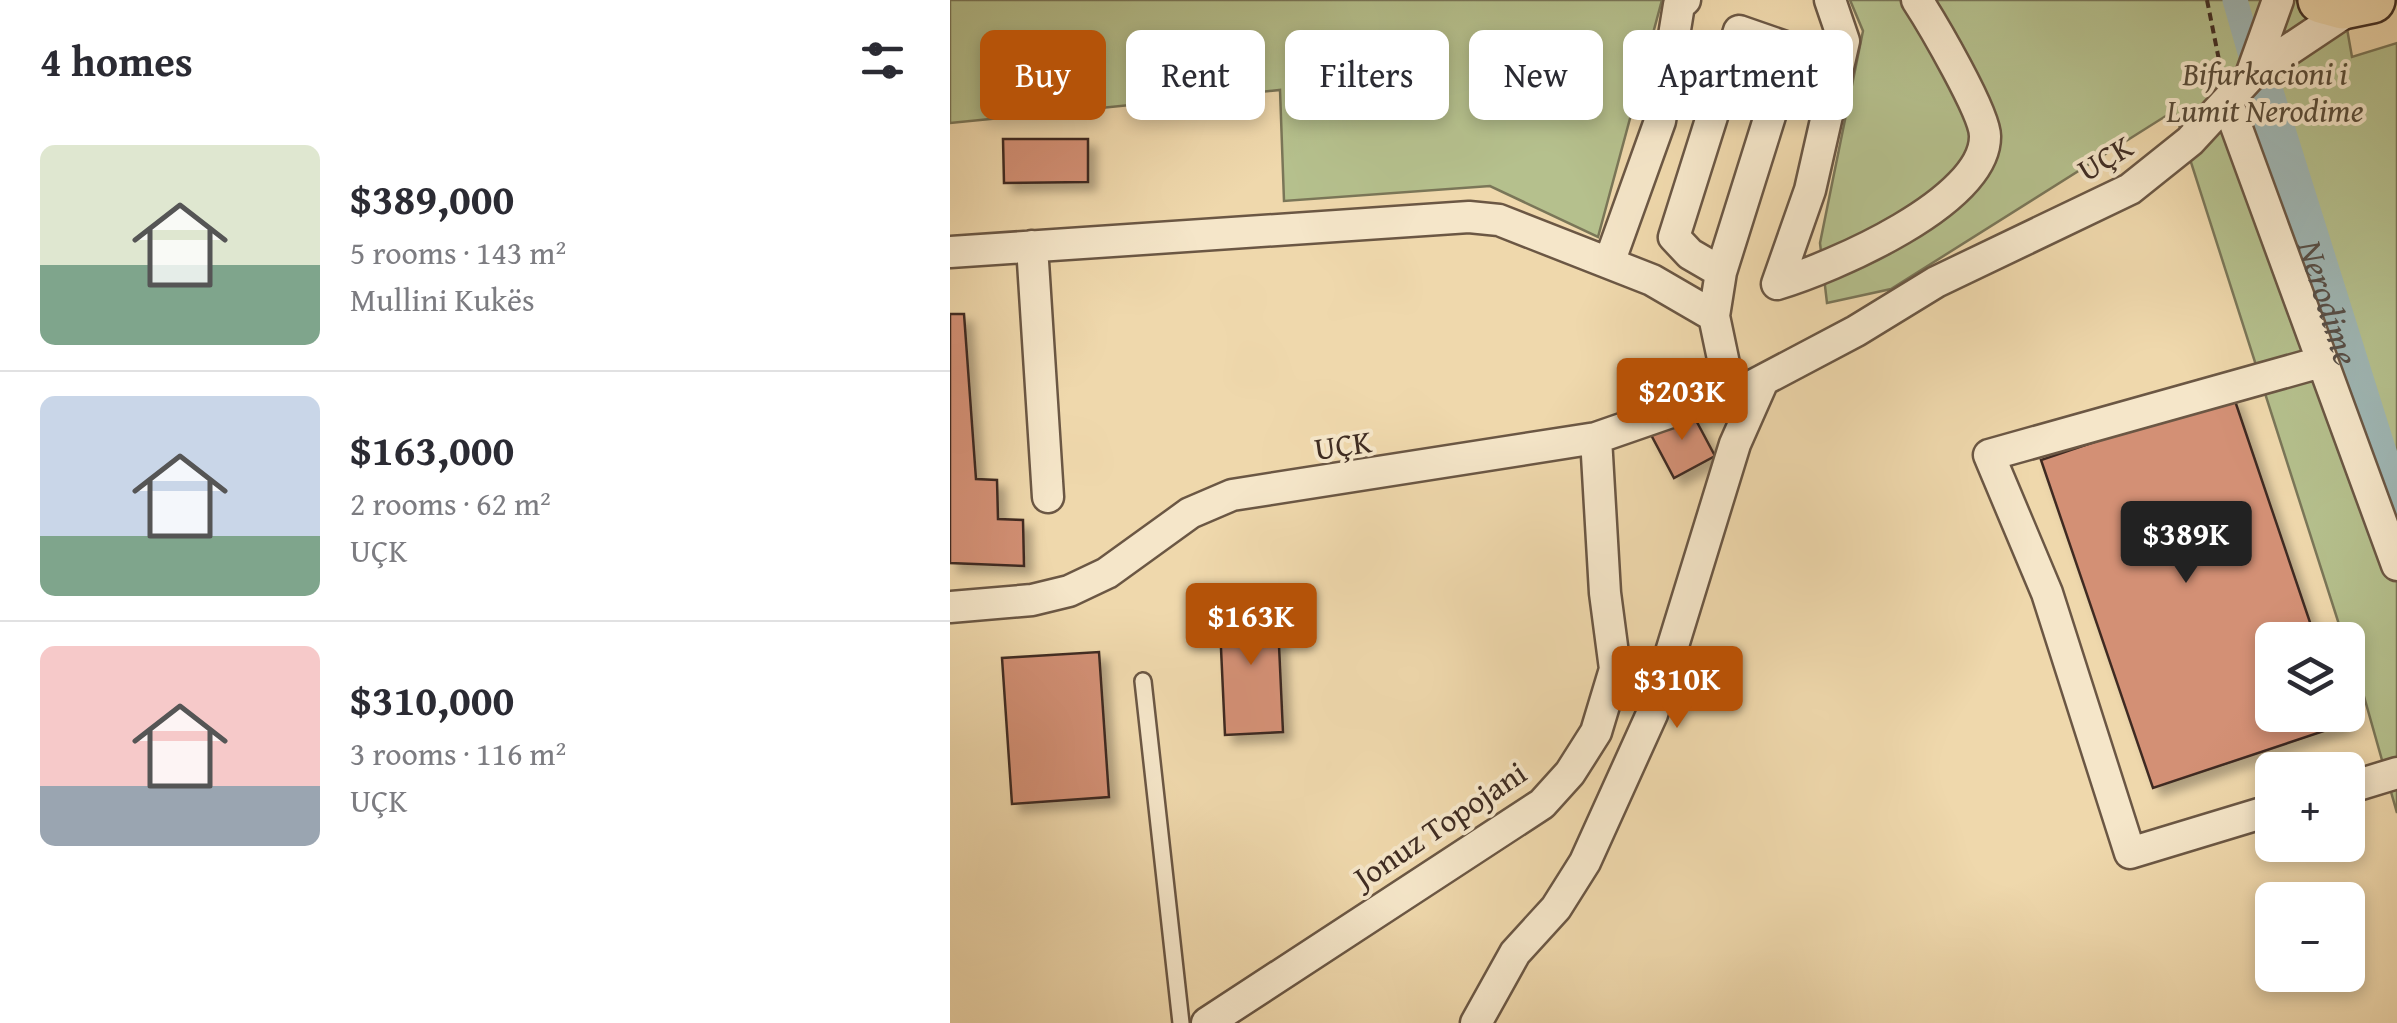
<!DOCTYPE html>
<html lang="en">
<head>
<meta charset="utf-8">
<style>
  body { margin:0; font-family:"Gentium Book Plus",serif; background:#f2f2f3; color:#2b2b33; height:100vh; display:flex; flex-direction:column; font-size:38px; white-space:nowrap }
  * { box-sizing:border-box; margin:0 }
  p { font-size:32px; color:#7c7c81 }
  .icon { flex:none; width:55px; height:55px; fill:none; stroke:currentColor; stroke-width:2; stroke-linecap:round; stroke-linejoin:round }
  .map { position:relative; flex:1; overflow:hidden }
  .sheet { display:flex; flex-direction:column; background:#fff; width:950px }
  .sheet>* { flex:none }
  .guide { position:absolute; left:30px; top:30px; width:950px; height:90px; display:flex; gap:20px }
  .fabs { position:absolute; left:1305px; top:622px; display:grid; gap:20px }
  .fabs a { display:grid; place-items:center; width:110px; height:110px; border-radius:15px; background:#fff; box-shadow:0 5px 15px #0003; font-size:50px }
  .price { position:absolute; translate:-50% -85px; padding:0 22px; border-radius:10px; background:#b45309; color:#fff; font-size:32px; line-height:65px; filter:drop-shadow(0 2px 5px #0008) }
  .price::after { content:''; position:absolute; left:50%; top:60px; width:30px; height:22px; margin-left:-15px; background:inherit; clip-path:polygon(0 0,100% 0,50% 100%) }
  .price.selected { background:#222; color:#fff }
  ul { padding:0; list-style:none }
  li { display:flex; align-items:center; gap:30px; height:250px; padding:0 40px }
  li+li { border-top:2px solid #e1e1e2 }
  li span { display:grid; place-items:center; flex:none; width:280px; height:200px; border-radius:15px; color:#555 }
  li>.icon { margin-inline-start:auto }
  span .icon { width:120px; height:120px; fill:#fffc; stroke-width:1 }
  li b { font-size:42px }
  h2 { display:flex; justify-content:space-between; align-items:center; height:120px; padding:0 40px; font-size:42px }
  .pill { padding:0 35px; border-radius:15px; background:#fff; box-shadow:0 5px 15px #0003; font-size:35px; line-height:90px }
  .pill.selected { background:#b45309; color:#fff }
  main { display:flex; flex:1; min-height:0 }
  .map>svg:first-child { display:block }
  .green { fill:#b5c08d; stroke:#7a7658; stroke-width:2.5 }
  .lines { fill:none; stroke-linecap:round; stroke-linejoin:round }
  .canal { stroke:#9fb7b5; stroke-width:25 }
  .river { stroke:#9fb7b5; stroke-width:42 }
  .building { fill:#d39075; stroke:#3f2c22; stroke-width:2.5; filter:url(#shadow) }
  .lane-casing { stroke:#6b5744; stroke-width:20 }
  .street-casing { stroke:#6b5744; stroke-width:35 }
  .primary-casing { stroke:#3f2c22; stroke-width:50 }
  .path { stroke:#3f2c22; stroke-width:4; stroke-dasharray:8 5; stroke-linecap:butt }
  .lane { stroke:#f5e6c9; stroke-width:15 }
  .street { stroke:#f5e6c9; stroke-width:30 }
  .primary { stroke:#efd8ac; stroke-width:45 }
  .labels { text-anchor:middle; stroke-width:8; stroke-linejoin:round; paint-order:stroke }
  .park-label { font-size:32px; font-style:italic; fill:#574a37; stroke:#f5e6c9 }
  .street-label { font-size:32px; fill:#3f2c22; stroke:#f5e6c9 }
  .water-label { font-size:35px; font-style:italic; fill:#574f47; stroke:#f5e6c9 }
</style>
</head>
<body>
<main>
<section class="sheet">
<h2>4 homes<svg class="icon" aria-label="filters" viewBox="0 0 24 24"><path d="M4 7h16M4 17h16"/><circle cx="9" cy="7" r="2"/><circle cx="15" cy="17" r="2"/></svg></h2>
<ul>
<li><span style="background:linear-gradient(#dfe7d0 60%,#7fa58c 0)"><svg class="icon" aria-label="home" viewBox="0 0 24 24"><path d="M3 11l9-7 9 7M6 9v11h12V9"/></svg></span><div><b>$389,000</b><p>5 rooms · 143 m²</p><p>Mullini Kukës</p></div></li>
<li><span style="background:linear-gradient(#c9d6e8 70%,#7fa58c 0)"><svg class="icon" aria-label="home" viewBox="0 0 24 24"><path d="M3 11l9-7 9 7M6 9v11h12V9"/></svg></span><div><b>$163,000</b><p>2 rooms · 62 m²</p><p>UÇK</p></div></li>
<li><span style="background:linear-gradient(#f6c9c9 70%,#9aa5b1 0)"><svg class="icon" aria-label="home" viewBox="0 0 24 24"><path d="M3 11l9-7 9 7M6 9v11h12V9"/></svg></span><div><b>$310,000</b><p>3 rooms · 116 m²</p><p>UÇK</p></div></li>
</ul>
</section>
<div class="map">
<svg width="1447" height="1023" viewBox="0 0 1447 1023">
  <defs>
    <filter id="shadow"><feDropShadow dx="8" dy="8" stdDeviation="5" flood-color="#0004"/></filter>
  </defs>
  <rect width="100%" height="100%" fill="#efd8ac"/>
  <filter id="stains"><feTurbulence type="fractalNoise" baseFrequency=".002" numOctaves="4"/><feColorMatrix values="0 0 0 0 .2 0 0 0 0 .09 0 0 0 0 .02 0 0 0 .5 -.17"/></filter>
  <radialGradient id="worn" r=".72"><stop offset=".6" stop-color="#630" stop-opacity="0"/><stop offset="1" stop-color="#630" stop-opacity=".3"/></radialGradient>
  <path class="green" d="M0,0H712L648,237L540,186L334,201L330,90L0,123Z
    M900,0H1392L1402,57L1447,43V813L1398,640H1394L1223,106L1219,114L941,289L877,303L870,243L913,31Z"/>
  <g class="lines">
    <path class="canal" d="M1285,0L1302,59"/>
    <path class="river" id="s1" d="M1310,85L1447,521"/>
  </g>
  <path class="building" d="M53,139H138V182L54,183Z
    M0,314H14L26,479L47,480L48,519L73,520L74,566L0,563Z
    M1283,395L1366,640H1322V715H1392L1395,724L1203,788L1091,460Z
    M740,409L765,456L724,478L699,431Z
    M327,602L333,732L275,735L269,605Z
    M149,652L159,797L62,804L52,658Z"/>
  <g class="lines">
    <g class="lane-casing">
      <path id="lane" d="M193,681L231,1023"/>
    </g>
    <g class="street-casing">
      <path id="street" d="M880,0L894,41L860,190L827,284C881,268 1036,202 1035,136C1035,113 982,23 967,0
        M1301,75L1328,0
        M1278,104L1447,565
        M82,246L98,497
        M0,252L519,217L549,220L702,280L764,316
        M659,263L710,121L729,5L735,0
        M771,272L740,254L724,237L789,31L841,49L771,272L764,316L781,397
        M0,607L82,600L119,591L157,573L240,513L282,495L646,438L747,403L781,397L906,331L986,282L1180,189L1240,141L1301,75L1406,5
        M1398,788L1447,773
        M1322,810L1180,853L1097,593L1039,455L1371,362
        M257,1023L592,804L620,773L646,732L665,669L655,593L646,438
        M526,1023L565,953L606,908L635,862L702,714L785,444L812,383"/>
    </g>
    <g class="primary-casing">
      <path id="primary" d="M1371,0L1393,6L1422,0"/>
    </g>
    <path class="path" d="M1257,0L1271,70"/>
    <use href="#lane" class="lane"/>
    <use href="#street" class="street"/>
    <use href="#primary" class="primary"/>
  </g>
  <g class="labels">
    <g class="park-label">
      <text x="1315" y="85">Bifurkacioni i<tspan x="1315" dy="37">Lumit Nerodime</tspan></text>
    </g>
    <g class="street-label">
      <text transform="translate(1155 158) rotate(-31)" y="11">UÇK</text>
      <text transform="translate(393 445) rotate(-8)" y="11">UÇK</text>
      <text transform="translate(490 825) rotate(-34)" y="11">Jonuz Topojani</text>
    </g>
    <g class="water-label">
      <text dy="12" stroke="none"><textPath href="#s1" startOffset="228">Nerodime</textPath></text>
    </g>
  </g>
  <rect width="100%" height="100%" filter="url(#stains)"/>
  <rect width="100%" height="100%" fill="url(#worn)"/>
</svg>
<div class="fabs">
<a><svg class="icon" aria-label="layers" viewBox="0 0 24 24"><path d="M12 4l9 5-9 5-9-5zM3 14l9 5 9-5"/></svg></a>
<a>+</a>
<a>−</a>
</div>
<b class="price" style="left:732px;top:443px">$203K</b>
<b class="price selected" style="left:1236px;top:586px">$389K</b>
<b class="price" style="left:301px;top:668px">$163K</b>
<b class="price" style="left:727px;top:731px">$310K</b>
<div class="guide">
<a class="pill selected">Buy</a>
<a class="pill">Rent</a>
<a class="pill">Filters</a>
<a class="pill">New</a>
<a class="pill">Apartment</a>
</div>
</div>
</main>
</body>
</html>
